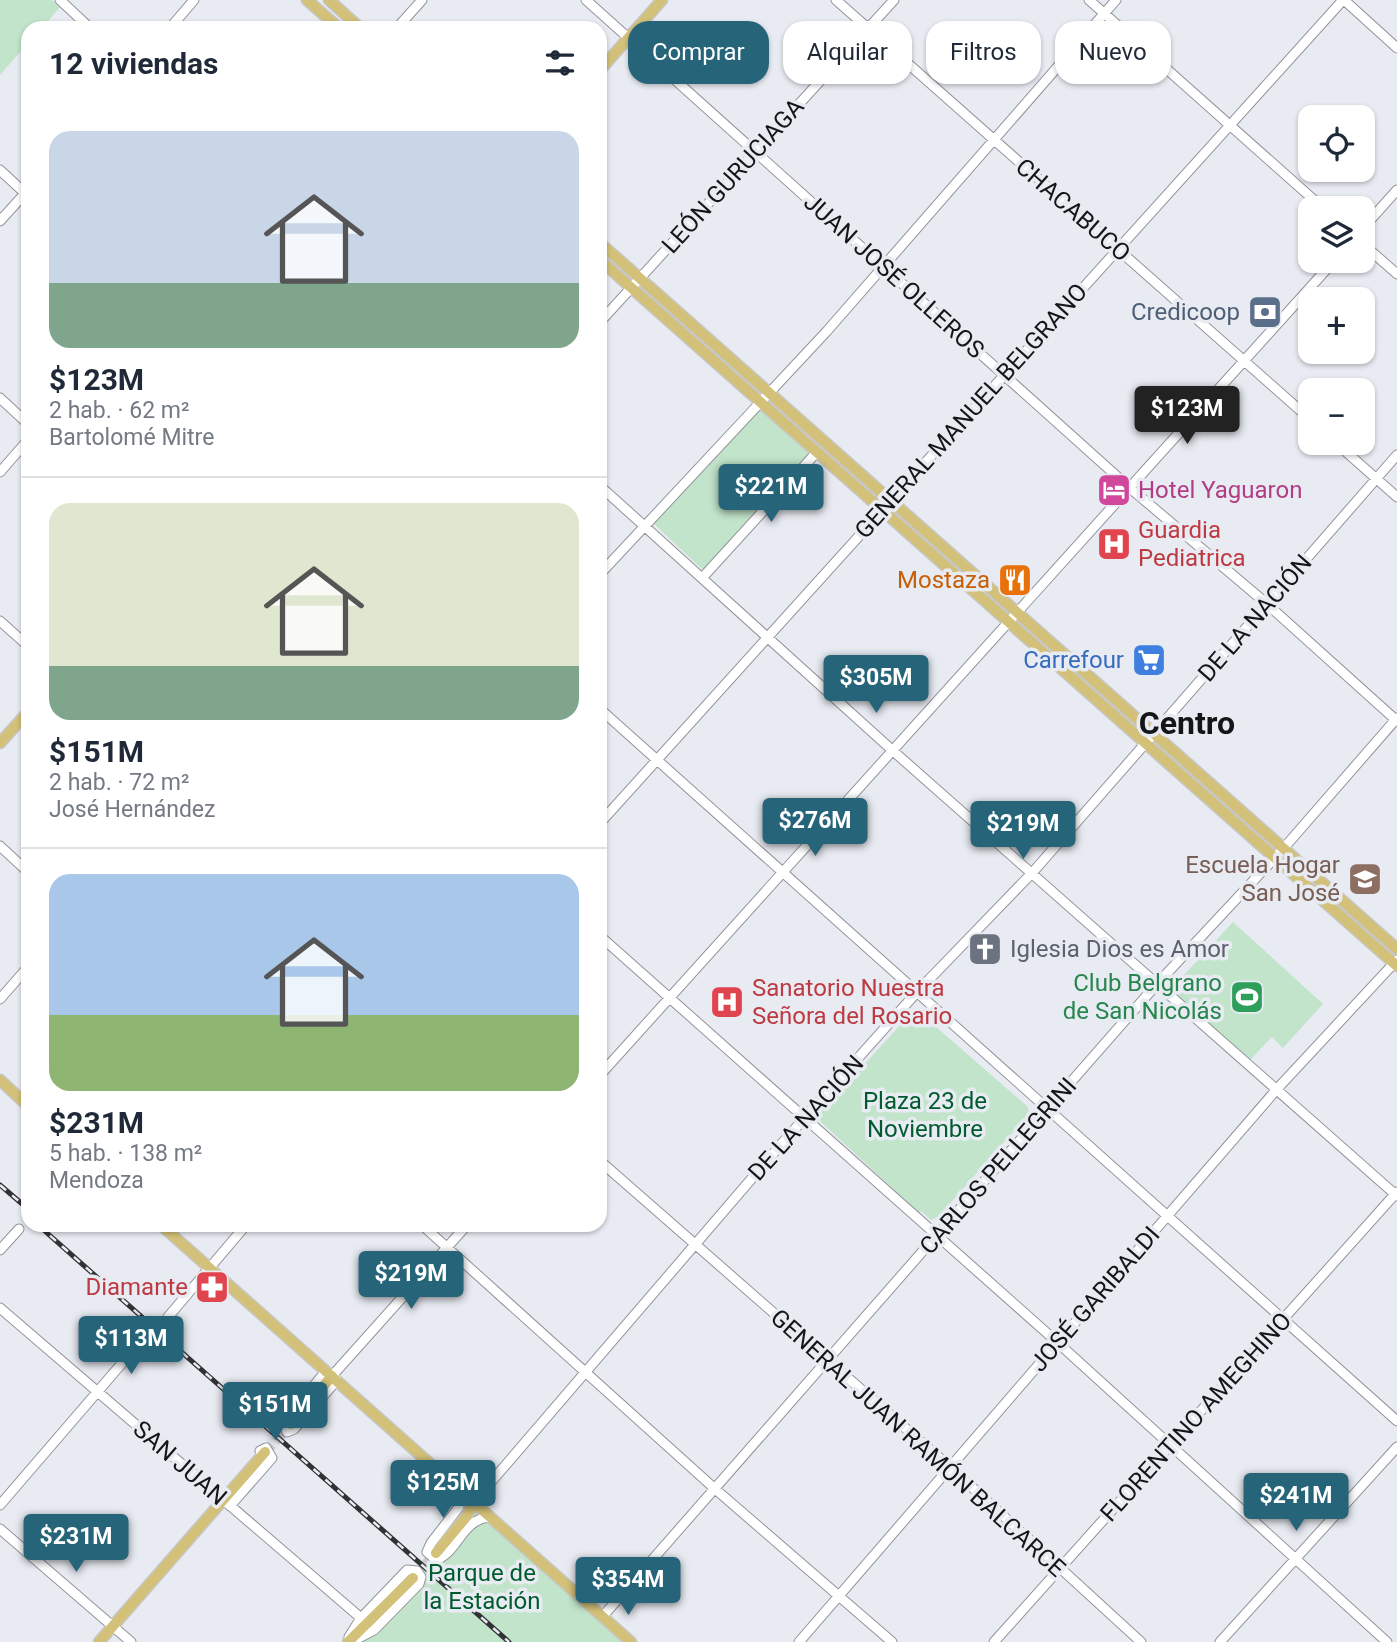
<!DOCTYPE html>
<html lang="es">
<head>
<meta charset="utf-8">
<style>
  body { margin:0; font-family:Roboto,sans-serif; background:#f6f6f7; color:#1f2937; height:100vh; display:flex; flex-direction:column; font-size:26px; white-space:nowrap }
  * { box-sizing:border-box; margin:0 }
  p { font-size:23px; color:#747a83 }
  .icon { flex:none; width:38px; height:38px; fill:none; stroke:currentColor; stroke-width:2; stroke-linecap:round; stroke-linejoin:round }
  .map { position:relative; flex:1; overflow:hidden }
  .panel { position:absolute; left:21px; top:21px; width:586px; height:1211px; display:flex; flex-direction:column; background:#fff; border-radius:21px; box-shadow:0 2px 5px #0004 }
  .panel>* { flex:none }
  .top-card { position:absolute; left:628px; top:21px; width:663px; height:63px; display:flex; gap:14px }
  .tools { position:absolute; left:1298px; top:105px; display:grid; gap:14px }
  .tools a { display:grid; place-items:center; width:77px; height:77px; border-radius:14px; background:#fff; box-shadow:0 2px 5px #0004; font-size:35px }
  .price { position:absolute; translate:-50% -60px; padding:0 16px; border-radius:7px; background:#256479; color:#fff; font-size:23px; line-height:46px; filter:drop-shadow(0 2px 4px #0008) }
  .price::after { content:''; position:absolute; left:50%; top:42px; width:21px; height:16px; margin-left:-10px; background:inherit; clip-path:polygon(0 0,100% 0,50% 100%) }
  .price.on { background:#222; color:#fff }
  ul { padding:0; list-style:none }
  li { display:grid; align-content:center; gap:14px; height:371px; padding:0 28px }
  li+li { border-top:2px solid #e0e1e3 }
  li span { display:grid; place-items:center; height:217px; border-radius:21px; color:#555 }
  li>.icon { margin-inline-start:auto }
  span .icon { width:126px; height:126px; fill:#fffc; stroke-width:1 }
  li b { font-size:30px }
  h2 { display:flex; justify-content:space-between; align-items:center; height:84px; padding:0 28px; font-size:30px }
  .tag { padding:0 24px; border-radius:21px; background:#fff; box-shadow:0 2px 5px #0004; font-size:24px; line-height:63px }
  .tag.on { background:#256479; color:#fff }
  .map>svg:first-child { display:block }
  .green { fill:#c1e4ca }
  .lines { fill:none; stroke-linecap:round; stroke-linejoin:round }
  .major-tunnel { stroke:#c9cbd2; stroke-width:10; stroke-dasharray:10 5; stroke-linecap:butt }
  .minor-casing { stroke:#92939b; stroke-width:11 }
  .major-casing { stroke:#c7c7c7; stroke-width:13 }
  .minor { stroke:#fff; stroke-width:9 }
  .major { stroke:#d3c179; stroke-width:10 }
  .rail-casing { stroke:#303234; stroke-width:5 }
  .rail { stroke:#e9ebf3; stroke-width:2.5; stroke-dasharray:8; stroke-linecap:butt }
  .labels { text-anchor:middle; stroke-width:7; stroke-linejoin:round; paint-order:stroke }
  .street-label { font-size:24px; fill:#141517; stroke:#e9ebf3 }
  .service-label { font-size:24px; fill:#4e5e75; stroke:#e9ebf3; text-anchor:end }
  .hotel-label { font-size:24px; fill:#b23c85; stroke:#e9ebf3; text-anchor:start }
  .health-label { font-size:24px; fill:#be3a42; stroke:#e9ebf3; text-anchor:start }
  .food-label { font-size:24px; fill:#c56008; stroke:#e9ebf3; text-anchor:end }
  .shop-label { font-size:24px; fill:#366cbe; stroke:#e9ebf3; text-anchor:end }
  .education-label { font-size:24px; fill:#785e54; stroke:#e9ebf3; text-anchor:end }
  .worship-label { font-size:24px; fill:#5b616d; stroke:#e9ebf3; text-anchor:start }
  .leisure-label { font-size:24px; fill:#27864d; stroke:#e9ebf3; text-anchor:end }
  .park-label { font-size:24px; fill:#005c2e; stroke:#e9ebf3 }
  .district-label { font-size:32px; font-weight:bold; fill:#141517; stroke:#e9ebf3 }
</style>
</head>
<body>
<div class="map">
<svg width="1397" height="1642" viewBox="0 0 1397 1642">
  <rect width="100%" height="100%" fill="#e9ebf3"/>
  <path class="green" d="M0,0H52L60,7L42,28H28V43L0,75Z
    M762,408L811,454L703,570L653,523Z
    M1233,922L1323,1004L1283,1048L1272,1037L1249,1061L1170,990Z
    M913,1011L919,1012L1028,1107L1029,1114L938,1217L931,1220L921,1211L919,1213L820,1121V1113Z
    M473,1503L631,1642H348L436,1553Z"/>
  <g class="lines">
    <path class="major-tunnel" d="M265,1452L291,1424
      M413,1578L436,1553"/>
    <g class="minor-casing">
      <path id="minor" d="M60,0L90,28
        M586,0L1130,488L1267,604L1397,721
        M836,0L1311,420
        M1089,0L1323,208
        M1344,0L1397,48
        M170,28L194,0
        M397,28L422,0
        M0,170L28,196
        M0,221L28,190
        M1363,228L1397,190
        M1363,244L1397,274
        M600,322L894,0
        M0,398L28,424
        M1336,443L1397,497
        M0,472L28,440
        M600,486L892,750L1397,1196
        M600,574L827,331L1116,0
        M703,577L817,452
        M0,621L28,646
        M600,709L1397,1421
        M600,823L1343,0
        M0,846L28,872
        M600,936L1057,1342L1387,1642
        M0,999L28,967
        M600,1075L1334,261
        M600,1161L951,1468L1141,1642
        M422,1225L714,1488L892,1642
        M0,1250L19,1229
        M0,1308L361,1618
        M168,1317L246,1225
        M326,1371L283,1423L287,1432L294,1429L337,1380
        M332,1376L467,1225
        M455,1486L459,1507L431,1543L427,1552L436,1560C458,1552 461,1521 488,1517
        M473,1503L784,1141L917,992L1033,872L1397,455
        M0,1505L142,1340
        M230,1506L272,1458L266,1448L260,1451
        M0,1529L131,1642
        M603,1616L1156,985L1283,849L1397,718
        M349,1637L361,1618L407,1570L417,1571L421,1577L419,1584L374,1630L353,1641
        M799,1642L1277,1089L1397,960
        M994,1642L1397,1192
        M1220,1642L1397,1447"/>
    </g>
    <g class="major-casing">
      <path id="major" d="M307,0L339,28
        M329,0L360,28
        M600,70L662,0
        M600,243L1397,949
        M600,260L1397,966
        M0,743L28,712
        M0,1080L28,1106
        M161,1225L631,1642
        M291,1424L332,1376
        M436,1553L467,1516L473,1503
        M99,1642L265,1452
        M348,1642L413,1578"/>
    </g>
    <use href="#minor" class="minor"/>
    <use href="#major" class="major"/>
    <g class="rail-casing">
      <path id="rail" d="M0,1185L28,1209
        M38,1225L509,1642"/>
    </g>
    <use href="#rail" class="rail"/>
  </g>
  <defs>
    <g id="bank-square" transform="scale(1.75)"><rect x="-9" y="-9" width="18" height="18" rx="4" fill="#5c6f8a" stroke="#e9ebf3"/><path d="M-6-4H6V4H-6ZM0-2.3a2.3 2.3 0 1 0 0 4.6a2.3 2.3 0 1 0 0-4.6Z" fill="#fff"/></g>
    <g id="hotel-square" transform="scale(1.75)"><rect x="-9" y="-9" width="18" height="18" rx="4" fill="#d1479c" stroke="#e9ebf3"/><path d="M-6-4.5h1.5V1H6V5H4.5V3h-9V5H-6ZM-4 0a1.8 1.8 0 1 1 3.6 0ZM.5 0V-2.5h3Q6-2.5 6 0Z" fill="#fff"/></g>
    <g id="hospital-square" transform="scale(1.75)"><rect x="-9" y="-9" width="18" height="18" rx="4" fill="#e0444e" stroke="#e9ebf3"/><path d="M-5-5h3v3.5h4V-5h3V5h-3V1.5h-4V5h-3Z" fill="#fff"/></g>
    <g id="restaurant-square" transform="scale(1.75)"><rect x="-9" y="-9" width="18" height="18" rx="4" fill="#e8710a" stroke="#e9ebf3"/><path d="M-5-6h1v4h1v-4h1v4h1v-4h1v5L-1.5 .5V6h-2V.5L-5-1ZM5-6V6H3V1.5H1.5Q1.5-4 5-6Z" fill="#fff"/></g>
    <g id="supermarket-square" transform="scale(1.75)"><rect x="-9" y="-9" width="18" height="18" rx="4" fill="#3f7fe0" stroke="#e9ebf3"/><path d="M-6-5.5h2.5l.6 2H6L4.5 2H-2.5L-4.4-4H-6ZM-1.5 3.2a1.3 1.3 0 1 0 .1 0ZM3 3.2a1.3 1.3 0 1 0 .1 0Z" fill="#fff"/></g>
    <g id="school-square" transform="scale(1.75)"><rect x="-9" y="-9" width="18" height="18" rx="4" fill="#8d6e63" stroke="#e9ebf3"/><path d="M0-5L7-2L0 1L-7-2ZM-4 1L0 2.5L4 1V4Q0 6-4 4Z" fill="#fff"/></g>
    <g id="church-square" transform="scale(1.75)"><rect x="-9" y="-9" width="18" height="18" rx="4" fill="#6b7280" stroke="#e9ebf3"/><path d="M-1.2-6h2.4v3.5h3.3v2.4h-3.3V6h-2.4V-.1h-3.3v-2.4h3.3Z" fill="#fff"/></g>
    <g id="stadium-square" transform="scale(1.75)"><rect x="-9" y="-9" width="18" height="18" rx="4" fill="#2e9e5b" stroke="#e9ebf3"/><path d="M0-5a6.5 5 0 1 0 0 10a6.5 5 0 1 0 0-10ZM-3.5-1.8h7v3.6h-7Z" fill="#fff"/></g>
    <g id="pharmacy-square" transform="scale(1.75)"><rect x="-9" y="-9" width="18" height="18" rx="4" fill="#e0444e" stroke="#e9ebf3"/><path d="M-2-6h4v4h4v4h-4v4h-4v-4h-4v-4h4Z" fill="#fff"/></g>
  </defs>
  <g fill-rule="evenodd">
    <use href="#bank-square" x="1265" y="312"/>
    <use href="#hotel-square" x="1114" y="490"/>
    <use href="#hospital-square" x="1114" y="544"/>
    <use href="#restaurant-square" x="1015" y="580"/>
    <use href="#supermarket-square" x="1149" y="660"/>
    <use href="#school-square" x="1365" y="879"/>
    <use href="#church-square" x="985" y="949"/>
    <use href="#stadium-square" x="1247" y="997"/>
    <use href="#hospital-square" x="727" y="1002"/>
    <use href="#pharmacy-square" x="212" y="1287"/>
  </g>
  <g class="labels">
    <g class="street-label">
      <text transform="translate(733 176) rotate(-48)" y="8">LEÓN GURUCIAGA</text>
      <text transform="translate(1073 210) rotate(41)" y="8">CHACABUCO</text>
      <text transform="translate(894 276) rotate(42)" y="8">JUAN JOSÉ OLLEROS</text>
      <text transform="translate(971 411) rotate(-48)" y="8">GENERAL MANUEL BELGRANO</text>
      <text transform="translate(1255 618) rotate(-49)" y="8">DE LA NACIÓN</text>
      <text transform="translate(806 1118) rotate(-48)" y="8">DE LA NACIÓN</text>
      <text transform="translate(998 1166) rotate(-49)" y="8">CARLOS PELLEGRINI</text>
      <text transform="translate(1095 1299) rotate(-49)" y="8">JOSÉ GARIBALDI</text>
      <text transform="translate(1196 1417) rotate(-48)" y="8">FLORENTINO AMEGHINO</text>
      <text transform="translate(918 1443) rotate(42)" y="8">GENERAL JUAN RAMÓN BALCARCE</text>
      <text transform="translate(180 1463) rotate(41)" y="8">SAN JUAN</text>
    </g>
    <g class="service-label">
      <text x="1240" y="320">Credicoop</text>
    </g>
    <g class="hotel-label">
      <text x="1138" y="498">Hotel Yaguaron</text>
    </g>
    <g class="health-label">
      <text x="1138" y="538">Guardia<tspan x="1138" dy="28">Pediatrica</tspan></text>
      <text x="752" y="996">Sanatorio Nuestra<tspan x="752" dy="28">Señora del Rosario</tspan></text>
      <text x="188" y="1295" text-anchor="end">Diamante</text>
    </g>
    <g class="food-label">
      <text x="990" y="588">Mostaza</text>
    </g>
    <g class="shop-label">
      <text x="1124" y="668">Carrefour</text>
    </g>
    <g class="education-label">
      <text x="1340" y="873">Escuela Hogar<tspan x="1340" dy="28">San José</tspan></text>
    </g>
    <g class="worship-label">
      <text x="1010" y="957">Iglesia Dios es Amor</text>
    </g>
    <g class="leisure-label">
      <text x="1222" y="991">Club Belgrano<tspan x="1222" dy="28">de San Nicolás</tspan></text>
    </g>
    <g class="park-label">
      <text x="925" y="1109">Plaza 23 de<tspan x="925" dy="28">Noviembre</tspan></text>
      <text x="482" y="1581">Parque de<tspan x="482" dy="28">la Estación</tspan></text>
    </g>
    <g class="district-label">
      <text x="1187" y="734">Centro</text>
    </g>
  </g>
</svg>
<div class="tools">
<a><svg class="icon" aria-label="locate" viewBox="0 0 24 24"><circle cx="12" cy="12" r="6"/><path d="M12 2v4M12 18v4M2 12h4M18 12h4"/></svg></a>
<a><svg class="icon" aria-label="layers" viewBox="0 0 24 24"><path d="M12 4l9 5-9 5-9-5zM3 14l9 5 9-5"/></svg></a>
<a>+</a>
<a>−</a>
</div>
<b class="price on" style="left:1187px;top:446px">$123M</b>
<b class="price" style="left:771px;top:524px">$221M</b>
<b class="price" style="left:876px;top:715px">$305M</b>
<b class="price" style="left:815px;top:858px">$276M</b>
<b class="price" style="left:1023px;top:861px">$219M</b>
<b class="price" style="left:411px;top:1311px">$219M</b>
<b class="price" style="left:131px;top:1376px">$113M</b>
<b class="price" style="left:275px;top:1442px">$151M</b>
<b class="price" style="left:443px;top:1520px">$125M</b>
<b class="price" style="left:1296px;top:1533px">$241M</b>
<b class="price" style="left:76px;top:1574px">$231M</b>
<b class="price" style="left:628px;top:1617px">$354M</b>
<div class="top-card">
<a class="tag on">Comprar</a>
<a class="tag">Alquilar</a>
<a class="tag">Filtros</a>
<a class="tag">Nuevo</a>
</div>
<section class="panel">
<h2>12 viviendas<svg class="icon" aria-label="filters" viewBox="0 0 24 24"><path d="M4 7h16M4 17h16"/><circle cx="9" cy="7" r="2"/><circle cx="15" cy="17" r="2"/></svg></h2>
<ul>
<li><span style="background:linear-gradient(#c9d6e8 70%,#7fa58c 0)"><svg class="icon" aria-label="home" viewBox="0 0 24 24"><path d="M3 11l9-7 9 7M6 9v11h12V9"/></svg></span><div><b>$123M</b><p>2 hab. · 62 m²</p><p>Bartolomé Mitre</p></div></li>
<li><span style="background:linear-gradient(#dfe7d0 75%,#7fa58c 0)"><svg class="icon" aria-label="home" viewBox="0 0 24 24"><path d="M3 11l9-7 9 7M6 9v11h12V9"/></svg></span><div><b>$151M</b><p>2 hab. · 72 m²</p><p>José Hernández</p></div></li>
<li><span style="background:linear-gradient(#a9c7e8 65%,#8fb573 0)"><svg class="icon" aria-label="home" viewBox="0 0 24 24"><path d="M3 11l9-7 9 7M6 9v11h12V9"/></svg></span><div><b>$231M</b><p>5 hab. · 138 m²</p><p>Mendoza</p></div></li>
</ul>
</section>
</div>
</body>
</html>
